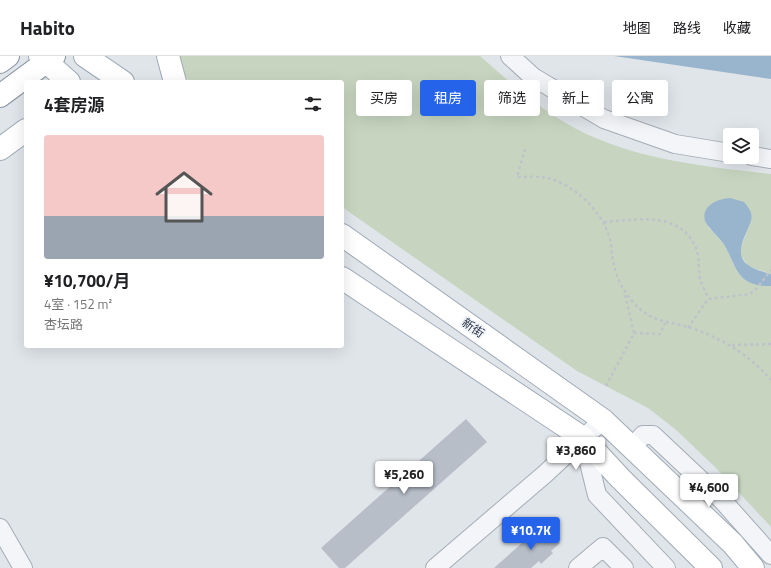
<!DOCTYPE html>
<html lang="zh">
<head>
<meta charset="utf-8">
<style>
  body { margin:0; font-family:"Titillium Web","Noto Sans SC",sans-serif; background:#f2f2f2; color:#202124; height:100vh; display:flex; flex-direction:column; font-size:15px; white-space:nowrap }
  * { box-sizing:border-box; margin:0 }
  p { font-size:13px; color:#757577 }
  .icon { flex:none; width:22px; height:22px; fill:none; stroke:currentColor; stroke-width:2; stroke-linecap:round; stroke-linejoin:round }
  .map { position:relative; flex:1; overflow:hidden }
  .details { position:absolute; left:24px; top:24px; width:320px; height:268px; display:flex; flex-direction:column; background:#fff; border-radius:4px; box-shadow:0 4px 16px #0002 }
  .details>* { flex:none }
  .top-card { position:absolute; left:356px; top:24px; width:355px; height:36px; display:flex; gap:8px }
  .buttons { position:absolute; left:723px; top:72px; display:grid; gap:8px }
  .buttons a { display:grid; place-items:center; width:36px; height:36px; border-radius:4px; background:#fff; box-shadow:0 4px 16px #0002; font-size:20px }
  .price { position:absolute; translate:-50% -34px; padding:0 9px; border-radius:4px; background:#fff; color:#222; font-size:13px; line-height:26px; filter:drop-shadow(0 1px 2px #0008) }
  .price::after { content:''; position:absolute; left:50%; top:24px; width:12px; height:9px; margin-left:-6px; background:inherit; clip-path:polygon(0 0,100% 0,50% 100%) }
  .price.active { background:#2563eb; color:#fff }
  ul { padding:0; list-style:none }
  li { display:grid; align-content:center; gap:8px; height:212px; padding:0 20px }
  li+li { border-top:1px solid #e0e0e0 }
  li span { display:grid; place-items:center; height:124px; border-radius:4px; color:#555 }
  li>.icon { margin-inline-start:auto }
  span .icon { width:72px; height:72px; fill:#fffc; stroke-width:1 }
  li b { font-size:17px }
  h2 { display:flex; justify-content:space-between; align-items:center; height:48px; padding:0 20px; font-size:17px }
  .tag { padding:0 14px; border-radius:4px; background:#fff; box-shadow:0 4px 16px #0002; font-size:14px; line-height:36px }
  .tag.active { background:#2563eb; color:#fff }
  header { display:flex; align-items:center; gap:24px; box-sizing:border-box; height:56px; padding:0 20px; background:#fff; border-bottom:1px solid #e0e0e0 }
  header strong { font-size:19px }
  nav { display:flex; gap:22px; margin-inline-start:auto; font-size:14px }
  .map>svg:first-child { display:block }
  .green { fill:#c7d5c0 }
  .water { fill:#98b5cd }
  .building { fill:#b7bec8 }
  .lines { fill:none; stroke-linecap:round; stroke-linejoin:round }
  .minor-casing { stroke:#a5acb5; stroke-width:20 }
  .major-casing { stroke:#9eaab7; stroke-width:24 }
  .highway-casing { stroke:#8693a2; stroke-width:24 }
  .path { stroke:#bec3c9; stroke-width:2.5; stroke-dasharray:3 3; stroke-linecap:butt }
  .minor { stroke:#f3f5f8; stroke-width:18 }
  .major { stroke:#fff; stroke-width:22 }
  .highway { stroke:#fff; stroke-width:22 }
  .labels { text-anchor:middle; stroke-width:3.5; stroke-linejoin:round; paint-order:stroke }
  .street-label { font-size:12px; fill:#273343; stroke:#f0f3f7 }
</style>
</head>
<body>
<header>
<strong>Habito</strong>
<nav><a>地图</a><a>路线</a><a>收藏</a></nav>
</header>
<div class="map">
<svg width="771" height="512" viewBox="0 0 771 512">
  <rect width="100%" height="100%" fill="#e0e5ea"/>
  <path class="green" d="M175,0H480C506,23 534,48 564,66C626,103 701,110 771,118V218L748,210L740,198C741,182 756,167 748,152L708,171C713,176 718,181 723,187C737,209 735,231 771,230V471L715,411L675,373L648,352L577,315L342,151V26H190L177,12Z"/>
  <path class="water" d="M614,0H771V23Z
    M730,142L744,146C747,150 750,153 751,157C753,164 749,169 747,175C733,204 744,211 771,218V230C735,231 737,209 723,187C717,179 710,174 705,165C701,150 717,143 730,142Z"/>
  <path class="building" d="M466,363L487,386L345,512H339L321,492Z
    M541,470L546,475L548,473L560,487L551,495L553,497L541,508L539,505L531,512H494Z"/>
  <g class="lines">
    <g class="minor-casing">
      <path id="minor" d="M510,0L533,21L604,63L675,88L730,97
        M752,100L771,103
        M583,382L597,439L666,512
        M638,398L636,387L643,379H653L722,444L771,499
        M0,472L23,512
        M435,512L545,418L603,364
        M578,512L603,491L624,512"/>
    </g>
    <g class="major-casing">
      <path id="major" d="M40,0L69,26
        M85,0L123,26
        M168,0L175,26
        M0,93L26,74
        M342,179L603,364L733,488L753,512
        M342,222L583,382L620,422L711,512"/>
    </g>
    <g class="highway-casing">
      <path id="highway" d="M0,6L8,0
        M0,40L54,0"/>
    </g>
    <path class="path" d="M525,93L517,121C527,121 538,120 548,122C576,130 602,155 610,183C612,190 611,197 613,204C616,221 622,234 634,247C652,268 673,265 697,274C726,285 750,300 771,324
      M604,166C636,164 680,154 696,192C700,202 698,213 700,223C702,229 706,236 708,243
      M688,272L708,243L750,238L757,232L771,214
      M634,277L660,278L665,267
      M732,289L771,288
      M606,330L634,277L625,238"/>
    <use href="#minor" class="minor"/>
    <use href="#major" class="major"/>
    <use href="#highway" class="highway"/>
  </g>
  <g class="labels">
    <g class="street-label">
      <text transform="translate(473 272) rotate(35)" y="4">新街</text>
    </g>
  </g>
</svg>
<div class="buttons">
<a><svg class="icon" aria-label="layers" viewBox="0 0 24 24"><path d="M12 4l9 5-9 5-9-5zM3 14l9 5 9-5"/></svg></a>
</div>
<b class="price" style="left:576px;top:415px">¥3,860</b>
<b class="price" style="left:404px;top:439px">¥5,260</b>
<b class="price" style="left:709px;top:452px">¥4,600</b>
<b class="price active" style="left:531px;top:495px">¥10.7K</b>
<div class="top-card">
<a class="tag">买房</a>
<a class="tag active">租房</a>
<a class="tag">筛选</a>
<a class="tag">新上</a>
<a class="tag">公寓</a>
</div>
<section class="details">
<h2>4套房源<svg class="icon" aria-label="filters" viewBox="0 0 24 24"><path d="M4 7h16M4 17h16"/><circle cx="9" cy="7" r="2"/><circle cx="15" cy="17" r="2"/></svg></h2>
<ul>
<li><span style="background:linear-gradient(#f6c9c9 65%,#9aa5b1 0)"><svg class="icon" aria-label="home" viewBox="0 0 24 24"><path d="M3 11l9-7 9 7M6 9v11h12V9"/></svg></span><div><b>¥10,700/月</b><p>4室 · 152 m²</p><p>杏坛路</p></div></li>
</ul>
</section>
</div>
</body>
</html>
